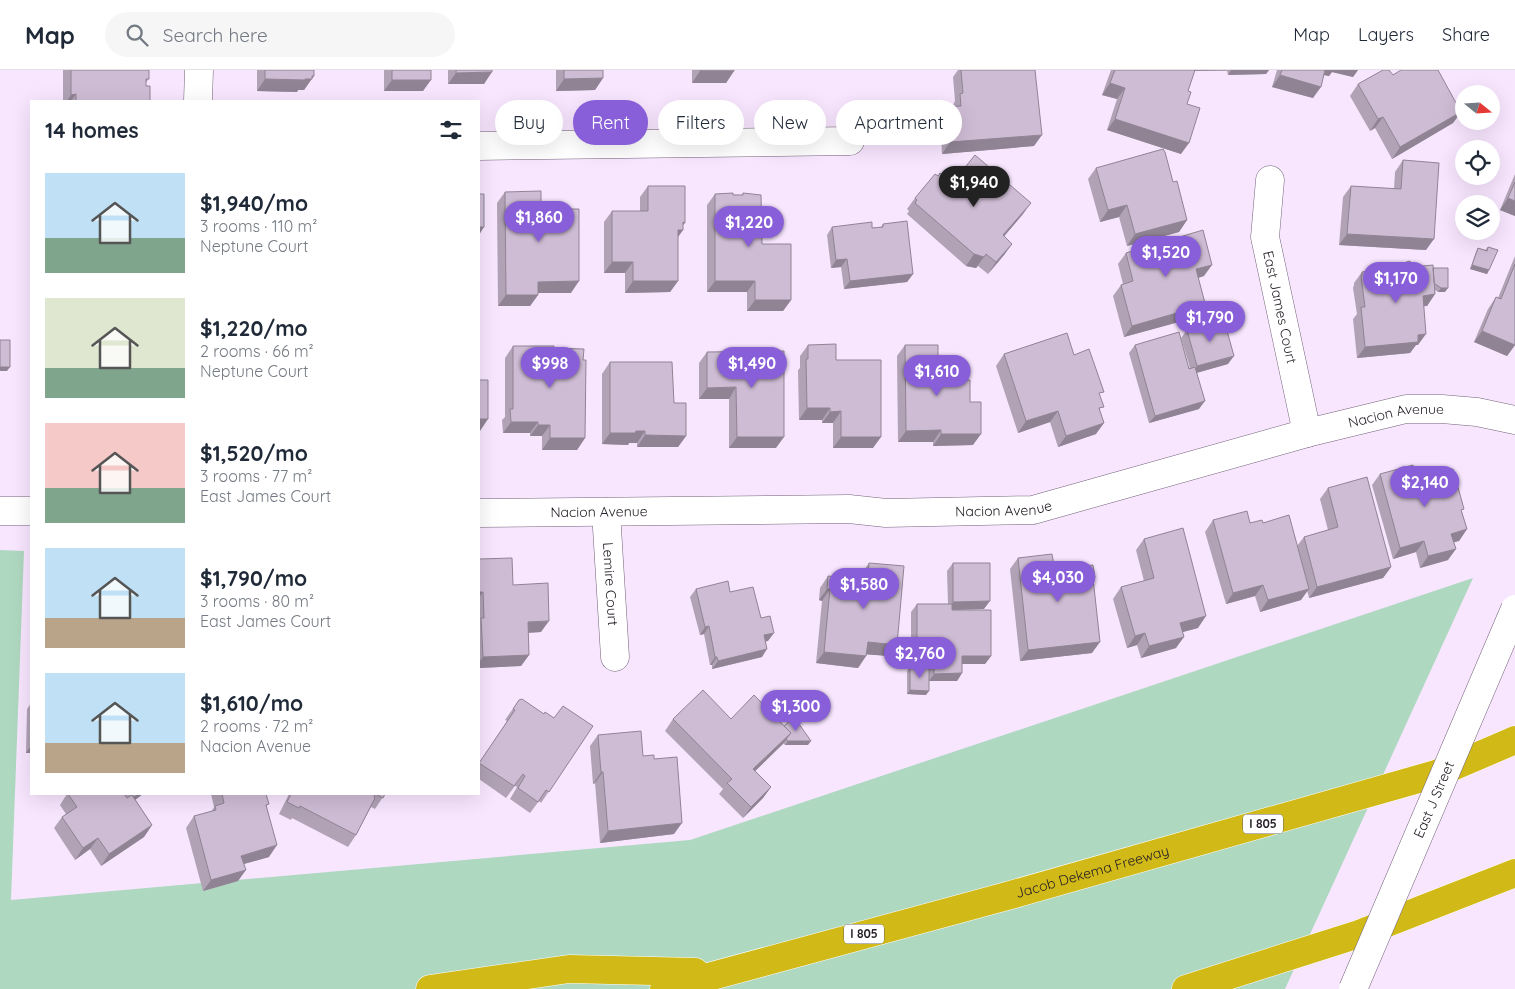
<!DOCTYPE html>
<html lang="en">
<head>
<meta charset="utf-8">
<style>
  body { margin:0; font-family:Quicksand,sans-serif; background:#f6f6f7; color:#1f2937; height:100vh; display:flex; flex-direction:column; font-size:19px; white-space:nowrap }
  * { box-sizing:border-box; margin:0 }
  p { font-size:16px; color:#747a83 }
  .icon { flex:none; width:28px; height:28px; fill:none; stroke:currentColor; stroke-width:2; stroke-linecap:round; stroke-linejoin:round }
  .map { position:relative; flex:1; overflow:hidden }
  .side { position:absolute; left:30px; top:30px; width:450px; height:695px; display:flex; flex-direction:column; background:#fff; border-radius:0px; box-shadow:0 5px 20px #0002 }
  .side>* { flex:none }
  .guide { position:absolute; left:495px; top:30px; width:475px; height:45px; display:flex; gap:10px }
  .needle { width:32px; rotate:108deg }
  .tools { position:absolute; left:1455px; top:15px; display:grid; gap:10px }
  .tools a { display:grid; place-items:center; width:45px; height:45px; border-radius:50%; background:#fff; box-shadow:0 5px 20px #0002; font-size:25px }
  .price { position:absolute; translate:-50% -42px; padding:0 11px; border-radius:18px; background:#895fd9; color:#fff; font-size:16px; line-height:32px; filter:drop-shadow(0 1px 2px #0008) }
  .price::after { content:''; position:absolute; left:50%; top:30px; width:15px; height:11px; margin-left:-8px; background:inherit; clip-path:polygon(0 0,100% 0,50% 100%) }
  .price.active { background:#222; color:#fff }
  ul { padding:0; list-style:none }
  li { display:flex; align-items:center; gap:15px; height:125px; padding:0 15px }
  li span { display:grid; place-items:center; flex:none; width:140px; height:100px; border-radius:0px; color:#555 }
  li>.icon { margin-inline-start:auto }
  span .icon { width:60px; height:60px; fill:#fffc; stroke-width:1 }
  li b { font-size:21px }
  h2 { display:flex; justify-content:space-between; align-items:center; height:60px; padding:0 15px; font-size:21px }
  .chip { padding:0 18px; border-radius:22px; background:#fff; box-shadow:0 5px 20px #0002; font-size:18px; line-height:45px }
  .chip.active { background:#895fd9; color:#fff }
  header { display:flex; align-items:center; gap:30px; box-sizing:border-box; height:70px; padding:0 25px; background:#fff; border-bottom:1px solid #e0e1e3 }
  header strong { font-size:24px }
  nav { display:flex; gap:28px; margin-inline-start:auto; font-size:18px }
  .search { width:350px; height:45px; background:#f6f6f7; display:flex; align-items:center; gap:12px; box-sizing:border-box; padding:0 18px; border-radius:28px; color:#747a83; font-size:19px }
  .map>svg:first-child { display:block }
  .green { fill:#afd8c0 }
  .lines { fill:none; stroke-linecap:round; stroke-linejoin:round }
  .minor-casing { stroke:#736378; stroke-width:29 }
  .tertiary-casing { stroke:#736378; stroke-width:29 }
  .motorway-casing { stroke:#fff; stroke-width:29 }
  .minor { stroke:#fff; stroke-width:28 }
  .tertiary { stroke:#fff; stroke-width:28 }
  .motorway { stroke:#d1b917; stroke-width:28 }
  .tertiary-bridge-casing { stroke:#736378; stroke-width:29; stroke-linecap:butt }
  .tertiary-bridge { stroke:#fff; stroke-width:28 }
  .wall { fill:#b1a2b6 }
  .shaded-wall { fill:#908494 }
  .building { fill:#cebcd4; stroke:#908494 }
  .labels { text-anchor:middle; stroke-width:4; stroke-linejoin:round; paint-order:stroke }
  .shield { fill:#fff; stroke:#686369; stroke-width:1 }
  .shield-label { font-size:12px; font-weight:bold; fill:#272029 }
  .street-label { font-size:14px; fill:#272029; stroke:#fff }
</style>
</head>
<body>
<header>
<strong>Map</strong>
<div class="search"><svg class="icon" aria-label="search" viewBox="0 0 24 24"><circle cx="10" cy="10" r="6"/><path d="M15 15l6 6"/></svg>Search here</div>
<nav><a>Map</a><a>Layers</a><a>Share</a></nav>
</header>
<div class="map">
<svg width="1515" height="919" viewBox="0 0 1515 919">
  <rect width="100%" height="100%" fill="#f8e6ff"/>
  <path class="green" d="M0,480L24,481L11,830L690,770L1473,508L1285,919H0Z"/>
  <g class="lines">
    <g class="minor-casing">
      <g id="minor">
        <path d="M198,31L199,0"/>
        <path d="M479,76L850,71"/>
        <path id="s1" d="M1270,110L1265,167L1307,363"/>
        <path id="s2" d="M606,442L615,587"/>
      </g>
    </g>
    <g class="tertiary-casing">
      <g id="tertiary">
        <path d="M0,441H31"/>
        <path id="s3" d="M479,443L849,439L886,443L1033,440L1307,363L1406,339H1442L1477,342L1515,350"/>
      </g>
    </g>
    <g class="motorway-casing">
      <g id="motorway">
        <path d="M430,919L569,899L695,902"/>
        <path id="s4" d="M664,919L1007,826L1436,704L1515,670"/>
        <path d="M1186,919L1359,864L1515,803"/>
      </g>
    </g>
    <use href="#minor" class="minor"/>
    <use href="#tertiary" class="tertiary"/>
    <use href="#motorway" class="motorway"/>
    <g class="tertiary-bridge-casing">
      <g id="tertiary-bridge">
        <path id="s5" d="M1353,919L1515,539"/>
      </g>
    </g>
    <use href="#tertiary-bridge" class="tertiary-bridge"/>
  </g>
  <path class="wall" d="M63,0H149V9L146,12V16L150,31H63Z
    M257,0H314L312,8L304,20H298L297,22L257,21Z
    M384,0H431L423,21H384Z
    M448,0H492L484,14H448Z
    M556,0H603V8L595,20L556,21Z
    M692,0H734V1L726,13H692Z
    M958,0H1035L1034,76L942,84L940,48L948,37L953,36V35L955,31L953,7Z
    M1111,0H1269L1266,4L1228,5L1227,1H1194L1188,21L1181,84L1107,60L1117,29L1102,25Z
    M1277,0H1358L1353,7L1332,2L1329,6L1324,5L1313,28L1272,17Z
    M1393,5L1461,42L1453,53L1392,89L1375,58L1370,61L1350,26L1358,14Z
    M1403,90L1426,180L1339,175L1343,127L1351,116L1394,119L1395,102Z
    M1096,98L1173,112L1187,150L1179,162L1127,176L1119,147L1100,152L1088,109Z
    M1515,104V146L1500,140Z
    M938,106L1023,144L1004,166L1012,174L1004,185L988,204L978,196L976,198L966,196L907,144L909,141L907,139L915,128Z
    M648,116L683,155V160L678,167V211L670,222L625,223V203H604V152L612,141H640V127Z
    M505,122L541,135L553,139L571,223H538V225L530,236H498L497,133Z
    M743,123L762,174L791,230L783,241H747V222H707V135L715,124L742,125Z
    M883,154L913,204L907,212L844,219L841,197L831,198L827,165L832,157L872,158L881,157Z
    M1488,177L1489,200L1487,204L1470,199L1476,182L1478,178L1485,180Z
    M1126,183L1204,206L1198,208L1206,237L1198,248L1186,252V250L1124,267L1113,226L1121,215L1123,214L1118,194Z
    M1515,186V275L1507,286L1474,272L1488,239L1496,227L1498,228Z
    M1406,192L1411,197L1433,198L1445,222H1438L1435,220V224L1427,236H1424L1418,275H1416L1410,283L1357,288L1353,249L1357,244L1353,218L1354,215V213L1362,202L1390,198L1393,193H1404Z
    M1187,260L1228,294L1197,303L1199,339L1149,353L1129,283L1135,275L1190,298L1181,268Z
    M808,275L836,290L873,378H833V353H822V350H799L798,300L800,298V286Z
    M905,275L938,310L970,332L973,375L933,376V372H898L897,286Z
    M513,276L554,278L583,290L585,368L577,380H542V366H530V363H503L502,350L505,347V288Z
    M784,281L776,378H729V329H699V293L707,282Z
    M1004,284L1074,285L1100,327V342L1096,364L1058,377L1050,352L1018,363L996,296Z
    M610,292L674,333L686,366L678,377H637V373H629L628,375L602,374V304Z
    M1380,404L1417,409L1462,442L1467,459L1459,471L1454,472L1448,490L1420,498L1416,482L1393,489L1372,415Z
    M1328,418L1391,497L1383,508L1309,528L1307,520L1301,530L1260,542L1255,526L1226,534L1205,462L1213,450L1250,453H1263L1297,476L1304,467L1328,460L1320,429Z
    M1144,469L1198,558L1182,562L1176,578L1141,588L1137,575L1127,578L1113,529L1121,517L1144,511L1136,480Z
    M1018,488L1054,496L1066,498L1095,508L1093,510L1092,583L1020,591L1010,499Z
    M479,489L513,515L541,562L528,563L529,585L521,596L479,598Z
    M869,493L897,575L889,586L867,584L866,586L858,598L816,593L822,531L819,530L820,518L828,506L855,509L857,505L861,506V504Z
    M953,493L984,539L952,540L991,586L985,594H962V603L957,611H929L926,625L907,624V601L910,597H929V594H911V542L917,534H948L947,501Z
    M696,519L730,522L761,548L768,571H766L762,587L712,599V595H710L704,564L700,565L690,527Z
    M519,630L544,644L554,648L593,656L541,733L539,731L530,743L510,729L517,717L515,716L506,728L479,709V694L507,651L505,650Z
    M31,633V683H26L27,639Z
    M673,649H731L784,656L808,675H785L783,673L755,701L771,717L763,728L743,748L719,724L723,719L665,661Z
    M598,665L643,686L654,689L674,764L600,773L595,713L593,714L590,676Z
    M67,724H143L135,730L152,755L144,767L101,796L90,779L75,790L54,758L62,747L66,744L60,735Z
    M211,724H266L269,787L244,794L238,811L203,821L186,758L194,746L211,742L214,737Z
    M289,724H385L375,739L371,737L356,765L348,777L292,748L291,750L279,744Z"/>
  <path class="shaded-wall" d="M1192,0H1228L1191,1Z
    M1231,0H1269L1266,4L1228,5Z
    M1322,0H1358L1353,7L1332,2L1329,6L1319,4Z
    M700,1H734L726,13H692Z
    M492,2L484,14H448L456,3Z
    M1280,5L1321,17L1313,28L1272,17Z
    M312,6H314L304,20H298L297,22L257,21L265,9H305Z
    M603,8L595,20L556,21L564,9Z
    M392,10H431L423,21H384Z
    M1110,13L1125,18L1117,29L1102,25Z
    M76,24L71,31H67L71,25Z
    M1461,42L1453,53L1392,89L1400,77Z
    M1383,47L1375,58L1370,61L1378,49Z
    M1115,49L1189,73L1181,84L1107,60Z
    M1042,65L1034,76L942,84L950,72Z
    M1508,128L1515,131V146L1500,140Z
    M1031,133L1023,144L995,177L1003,165Z
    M1127,135L1119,147L1100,152L1108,140Z
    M1187,150L1179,162L1127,176L1135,164Z
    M683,152L685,153L679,160H683L675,171H670Z
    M479,157H484L479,165Z
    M1347,164L1434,169L1426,180L1339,175Z
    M1012,174L1004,185L988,204L996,192Z
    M974,184H986L976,198L966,196Z
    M847,189L841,197L831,198L836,190Z
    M612,192H633L625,203H604Z
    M1212,195L1204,206L1188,211L1196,199Z
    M1472,195L1489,200L1487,204L1470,199Z
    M913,204L907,212L844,219L850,211Z
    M579,211L571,223H530L538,212Z
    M633,211H678L670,222L625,223Z
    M715,211H755L747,222H707Z
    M1441,218H1448L1445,222H1438Z
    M1435,224L1427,236L1415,237L1423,226Z
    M506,225H538L530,236H498Z
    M755,230H791L783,241H747Z
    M1206,237L1198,248L1186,252L1194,240Z
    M1194,238L1186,250L1124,267L1132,256Z
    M1482,261L1515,275L1507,286L1474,272Z
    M1426,264L1418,275H1416L1410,283L1357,288L1365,277L1418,265Z
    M1234,286L1228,294L1192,304L1197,296Z
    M0,297H10L7,301H0Z
    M736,317L729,329H699L707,318Z
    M1205,331L1199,339L1149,353L1155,346Z
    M807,338H830L822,350H799Z
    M841,341L833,353H822L830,342Z
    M1058,341L1050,352L1018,363L1026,351Z
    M479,349H488L480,361H479Z
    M511,352H538L530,363H503Z
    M1104,353L1096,364L1058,377L1066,366Z
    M538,355H550L542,366H530Z
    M941,360L933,372H898L906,361Z
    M636,361H645L637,373H629L628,375L602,374L610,363Z
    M941,364H981L973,375L933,376Z
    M645,365L686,366L678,377H637Z
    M737,367H784L776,378H729Z
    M841,367H881L873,378H833Z
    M550,368H585L577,380H542Z
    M1467,459L1459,471L1443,475L1451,464Z
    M1424,471L1416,482L1393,489L1400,478Z
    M1456,479L1448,490L1420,498L1428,486Z
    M1391,497L1383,508L1309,528L1317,517Z
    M1263,515L1255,526L1226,534L1233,523Z
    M827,519H830L822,531L819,530Z
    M1309,519L1301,530L1260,542L1268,530Z
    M479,522H483L479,528Z
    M990,531L984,539L948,540L953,532Z
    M1206,546L1198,558L1172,565L1180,553Z
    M549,551L541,562L520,563L528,552Z
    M709,556L704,564L700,565L705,557Z
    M774,563L768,571L758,573L764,565Z
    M1145,563L1137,575L1127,578L1135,566Z
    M1184,567L1176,578L1141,588L1149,576Z
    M868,572L897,575L889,586L860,584Z
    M1100,572L1092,583L1020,591L1028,580Z
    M767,579L762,587L712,599L718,591Z
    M824,582L866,586L858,598L816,593Z
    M529,585L521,596L479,598V592L483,587Z
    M917,586H934L929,594H911Z
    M962,586H991L985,594H956Z
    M715,587H717L712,595H710Z
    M962,603L957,611H929L934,604Z
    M910,620L929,621L926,625L907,624Z
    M791,663L783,674L746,710L753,699Z
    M788,671H811L808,675H785Z
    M31,676V683H26Z
    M601,702H603L595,713L593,714Z
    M771,717L763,728L743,748L751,737Z
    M138,724H143L128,735L134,727Z
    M682,753L674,764L600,773L608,761Z
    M152,755L144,767L101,796L109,784Z
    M98,768L90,779L75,790L83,778Z
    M277,775L269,787L233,797L241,786Z
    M246,800L238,811L203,821L211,810Z"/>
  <path class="building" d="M71,0H149V9H146V16H150V31H76V24L71,25Z
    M265,0H314V6H312V9H305V10L265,9Z
    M392,0H431V10H392Z
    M456,0H492V2L456,3Z
    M564,0H603V8L564,9Z
    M700,0H734V1H700Z
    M961,0H1035L1042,65L950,72L948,37L961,36L960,24L963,23Z
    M1115,0H1195L1188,21L1191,22L1187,34L1200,38L1189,73L1115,49L1125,18L1110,13Z
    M1282,0H1325L1321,17L1280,5Z
    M1383,0H1389L1393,5L1401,0H1438L1461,42L1400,77L1383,47L1378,49L1358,14Z
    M1163,79L1165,82L1173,112L1177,111L1187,150L1135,164L1127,135L1108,140L1096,98Z
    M975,85L1031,133L1003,165L1012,174L996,192L986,184L984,187L974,184L915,133L917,130L915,128L935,104L938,106L940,103L950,112L956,104L958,106Z
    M1403,90L1439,93L1434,169L1347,164L1351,116L1401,119Z
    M1515,112V131L1508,128Z
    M648,116H685V153L683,152V160H678V211H633V192H612V141H648Z
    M541,121V135H554L553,139H579V211L538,212V225H506L505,122Z
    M733,123V125H743V123L761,125L762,174H791V230H755V211H715V124Z
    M479,124H484V157H479Z
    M907,151L913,204L850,211L847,189L836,190L832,157L872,152V158L883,157V154Z
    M1203,160L1212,195L1196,199L1206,237L1194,240V238L1132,256L1121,215L1133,211L1126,183Z
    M1488,177L1498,180L1489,200L1472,195L1478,178L1487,181Z
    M1410,191L1411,197L1433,195L1435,224L1423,226L1426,264L1418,265V272L1365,277L1361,237H1365L1361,206H1362V202L1394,198L1393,193H1406V192Z
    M1515,194V275L1482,261L1496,227L1501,229Z
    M1433,198H1448V218H1441L1434,213Z
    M1224,250L1234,286L1197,296L1187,260Z
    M1179,262L1189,299L1195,297L1205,331L1155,346L1135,275Z
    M1067,263L1074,285L1089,279L1104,322L1099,323L1104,337L1099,338L1104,353L1066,366L1058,341L1026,351L1004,284Z
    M0,270H10V297H0Z
    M836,274V290H881V367H841V341L830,342V338H807L806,289H808V275Z
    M905,275H938V310H970V332H981V364H941V360L906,361Z
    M513,276H554V278L584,279L583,290H586L585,368H550V355H538V352H511L510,339H513Z
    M784,281V367H737L736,317L707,318V282Z
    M610,292H672L674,333H686V366L645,365V361H636L635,363H610Z
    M479,310H488V349H479Z
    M1413,395L1417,409L1453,399L1464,439L1461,440L1467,459L1451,464L1456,479L1428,486L1424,471L1400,478L1380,404Z
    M1367,407L1391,497L1317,517L1304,467L1338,457L1328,418Z
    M1247,441L1250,453L1262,450L1263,453L1289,445L1309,519L1268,530L1263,515L1233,523L1213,450Z
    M1183,458L1206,546L1180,553L1184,567L1149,576L1145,563L1135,566L1121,517L1154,508L1144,469Z
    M1052,484L1054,496L1065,495L1066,498L1093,495L1095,508H1093L1100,572L1028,580L1018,488Z
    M512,488L513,515L548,513L549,551L528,552L529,585L483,587L481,548H484L483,522H479V489Z
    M869,493L904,496L897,575L868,572L866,586L824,582L830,519H827L828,506L857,509V505L868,506Z
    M953,493H990V531L953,532Z
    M728,511L730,522L753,517L761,548L770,546L774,563L764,565L767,579L718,591L717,587H715L709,556L705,557L696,519Z
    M917,534H952V540H991V586H962V603L934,604V586H917Z
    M910,597H929V621L910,620Z
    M703,620L731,649L754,625L791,663L753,699L771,717L751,737L727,713L732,709L673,649Z
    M522,629L544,644L545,642L554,648L563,636L593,656L549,722L546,720L538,732L518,718L525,706L523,704L514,716L479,693L515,640L513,639L519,630Z
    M794,647L811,671H788L786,669L791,663L784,656Z
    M641,661L643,686L654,685V689L677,687L682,753L608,761L603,702H601L598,665Z
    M68,724H124L127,728L132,725L152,755L109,784L98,768L83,778L62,747L77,737Z
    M132,724H138L134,727Z
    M222,724H266L269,734L266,735L277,775L241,786L246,800L211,810L194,746L216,740L215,736L224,733Z
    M291,724H375L374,727L375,728L356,765L300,736L299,738L287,732Z
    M376,724H385L383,728Z"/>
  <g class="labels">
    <g class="shield">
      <rect x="1243" y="744.5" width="40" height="19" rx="4"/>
      <rect x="844" y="854.5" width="40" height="19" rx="4"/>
    </g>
    <g class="shield-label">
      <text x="1263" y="758">I 805</text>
      <text x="864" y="868">I 805</text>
    </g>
    <g class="street-label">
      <text dy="5" stroke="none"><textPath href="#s1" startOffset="129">East James Court</textPath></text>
      <text dy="5" stroke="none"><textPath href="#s3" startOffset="930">Nacion Avenue</textPath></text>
      <text dy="5" stroke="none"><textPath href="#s3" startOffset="525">Nacion Avenue</textPath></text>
      <text dy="5" stroke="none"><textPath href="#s3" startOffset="120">Nacion Avenue</textPath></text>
      <text dy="5" stroke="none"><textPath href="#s2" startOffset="72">Lemire Court</textPath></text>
      <text dy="5" stroke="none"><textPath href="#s5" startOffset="206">East J Street</textPath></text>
      <text dy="5" stroke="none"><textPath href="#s4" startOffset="444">Jacob Dekema Freeway</textPath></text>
    </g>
  </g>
</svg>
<div class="tools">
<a><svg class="needle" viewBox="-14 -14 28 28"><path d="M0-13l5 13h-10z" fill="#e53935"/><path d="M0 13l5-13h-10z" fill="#747a83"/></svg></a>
<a><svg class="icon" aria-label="locate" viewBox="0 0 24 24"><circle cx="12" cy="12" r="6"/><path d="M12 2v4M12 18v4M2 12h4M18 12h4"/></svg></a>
<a><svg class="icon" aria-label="layers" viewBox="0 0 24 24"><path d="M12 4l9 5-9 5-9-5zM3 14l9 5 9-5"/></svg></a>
</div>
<b class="price active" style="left:974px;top:138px">$1,940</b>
<b class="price" style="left:539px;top:173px">$1,860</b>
<b class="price" style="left:749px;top:178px">$1,220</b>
<b class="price" style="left:1166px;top:208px">$1,520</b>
<b class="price" style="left:1396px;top:234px">$1,170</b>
<b class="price" style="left:1210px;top:273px">$1,790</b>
<b class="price" style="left:550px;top:319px">$998</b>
<b class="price" style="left:752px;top:319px">$1,490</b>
<b class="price" style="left:937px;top:327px">$1,610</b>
<b class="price" style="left:1425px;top:438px">$2,140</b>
<b class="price" style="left:1058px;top:533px">$4,030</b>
<b class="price" style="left:864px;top:540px">$1,580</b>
<b class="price" style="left:920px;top:609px">$2,760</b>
<b class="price" style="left:796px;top:662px">$1,300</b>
<div class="guide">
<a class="chip">Buy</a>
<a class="chip active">Rent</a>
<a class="chip">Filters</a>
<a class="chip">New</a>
<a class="chip">Apartment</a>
</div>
<section class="side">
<h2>14 homes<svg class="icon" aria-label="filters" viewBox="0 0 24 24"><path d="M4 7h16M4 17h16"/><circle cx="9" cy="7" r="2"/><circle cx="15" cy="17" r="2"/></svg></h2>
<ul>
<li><span style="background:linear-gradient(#bfe0f5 65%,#7fa58c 0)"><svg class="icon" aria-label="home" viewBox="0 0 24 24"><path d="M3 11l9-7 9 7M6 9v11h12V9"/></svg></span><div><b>$1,940/mo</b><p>3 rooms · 110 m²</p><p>Neptune Court</p></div></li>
<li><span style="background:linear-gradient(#dfe7d0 70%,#7fa58c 0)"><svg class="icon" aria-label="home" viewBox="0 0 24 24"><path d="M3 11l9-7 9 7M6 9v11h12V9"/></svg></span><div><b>$1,220/mo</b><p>2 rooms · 66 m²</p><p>Neptune Court</p></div></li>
<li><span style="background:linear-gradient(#f6c9c9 65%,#7fa58c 0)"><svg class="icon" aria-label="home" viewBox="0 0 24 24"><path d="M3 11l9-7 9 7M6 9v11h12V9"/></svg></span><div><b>$1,520/mo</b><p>3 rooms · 77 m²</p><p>East James Court</p></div></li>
<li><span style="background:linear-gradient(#bfe0f5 70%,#b9a48a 0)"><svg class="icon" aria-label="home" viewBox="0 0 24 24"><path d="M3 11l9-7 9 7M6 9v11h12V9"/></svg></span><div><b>$1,790/mo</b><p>3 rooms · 80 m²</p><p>East James Court</p></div></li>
<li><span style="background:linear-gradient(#bfe0f5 70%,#b9a48a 0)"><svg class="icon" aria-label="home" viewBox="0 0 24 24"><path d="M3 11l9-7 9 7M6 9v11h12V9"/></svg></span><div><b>$1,610/mo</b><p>2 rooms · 72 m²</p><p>Nacion Avenue</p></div></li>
</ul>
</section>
</div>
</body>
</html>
